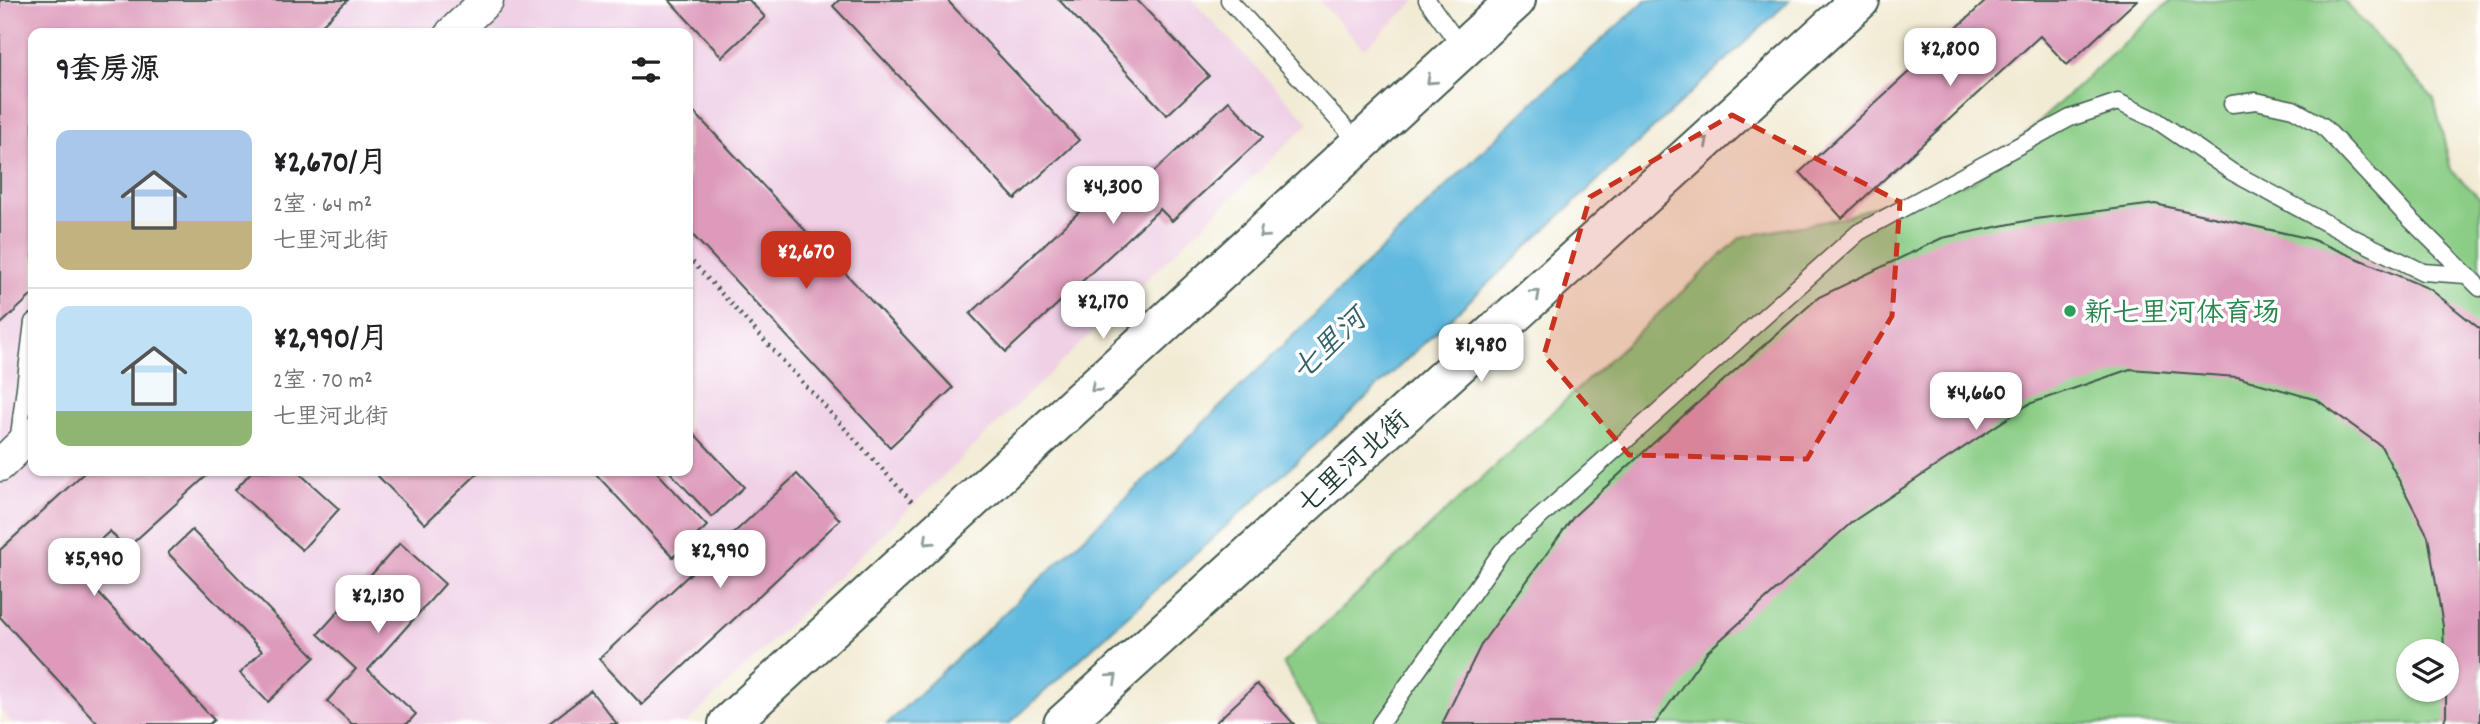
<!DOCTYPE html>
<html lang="zh">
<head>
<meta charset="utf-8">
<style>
  body { margin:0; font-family:Dekko,"LXGW WenKai TC",sans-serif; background:#f2f2f2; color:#202124; height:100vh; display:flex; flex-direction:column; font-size:26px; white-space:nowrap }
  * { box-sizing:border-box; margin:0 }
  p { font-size:23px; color:#757577 }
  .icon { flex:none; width:38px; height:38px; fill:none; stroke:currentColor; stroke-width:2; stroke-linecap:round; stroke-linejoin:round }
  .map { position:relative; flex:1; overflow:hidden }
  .side { position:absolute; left:28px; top:28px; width:665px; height:448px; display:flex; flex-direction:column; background:#fff; border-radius:14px; box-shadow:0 2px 5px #0004 }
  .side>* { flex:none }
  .controls { position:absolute; left:2396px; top:639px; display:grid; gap:14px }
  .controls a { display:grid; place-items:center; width:63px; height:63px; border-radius:50%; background:#fff; box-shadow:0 2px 5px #0004; font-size:35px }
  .price { position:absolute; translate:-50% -60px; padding:0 16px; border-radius:14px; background:#fff; color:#222; font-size:23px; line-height:46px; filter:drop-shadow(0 2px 4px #0008) }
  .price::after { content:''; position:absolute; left:50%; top:42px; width:21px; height:16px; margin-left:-10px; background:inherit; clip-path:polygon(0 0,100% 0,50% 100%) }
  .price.selected { background:#c8321e; color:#fff }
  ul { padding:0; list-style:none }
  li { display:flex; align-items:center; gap:21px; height:175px; padding:0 28px }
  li+li { border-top:2px solid #e0e0e0 }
  li span { display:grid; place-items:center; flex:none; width:196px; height:140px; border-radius:14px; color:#555 }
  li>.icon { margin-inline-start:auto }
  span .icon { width:84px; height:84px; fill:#fffc; stroke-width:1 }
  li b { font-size:30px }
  h2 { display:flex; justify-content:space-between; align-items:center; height:84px; padding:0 28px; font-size:30px }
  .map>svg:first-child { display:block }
  .built { fill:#efd0e5; fill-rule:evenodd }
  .green { fill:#8bcd86; stroke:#55855d; stroke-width:2; fill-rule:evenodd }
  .water { fill:#60b9de; stroke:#407b89; stroke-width:2 }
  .building { fill:#dd9aba }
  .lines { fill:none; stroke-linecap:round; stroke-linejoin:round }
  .service-casing { stroke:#3f574c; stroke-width:19 }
  .minor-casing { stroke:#3f574c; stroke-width:35 }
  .tertiary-casing { stroke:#3f574c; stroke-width:42 }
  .path { stroke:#3f574c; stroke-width:4.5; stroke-dasharray:2 5; stroke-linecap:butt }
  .service { stroke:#fff; stroke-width:16 }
  .minor { stroke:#fff; stroke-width:32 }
  .tertiary { stroke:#fff; stroke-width:38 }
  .oneway { stroke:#8f9e9a }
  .marked { fill:#c8321e; fill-opacity:0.2; stroke:#c8321e; stroke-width:5; stroke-dasharray:14 9; stroke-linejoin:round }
  .leisure-dot { fill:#2e9e5b; stroke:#fff; stroke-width:2.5 }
  .labels { text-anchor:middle; stroke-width:7; stroke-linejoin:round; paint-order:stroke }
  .leisure-label { font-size:28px; fill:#27864d; stroke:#fff; text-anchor:start }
  .street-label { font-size:28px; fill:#1f3d34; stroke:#fff }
  .water-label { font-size:30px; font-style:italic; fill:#326267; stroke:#fff }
</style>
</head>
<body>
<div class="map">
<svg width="2480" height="724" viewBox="0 0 2480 724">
  <rect width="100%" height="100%" fill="#fff"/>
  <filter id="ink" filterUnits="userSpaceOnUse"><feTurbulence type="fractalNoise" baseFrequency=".0143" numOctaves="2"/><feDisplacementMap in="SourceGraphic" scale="14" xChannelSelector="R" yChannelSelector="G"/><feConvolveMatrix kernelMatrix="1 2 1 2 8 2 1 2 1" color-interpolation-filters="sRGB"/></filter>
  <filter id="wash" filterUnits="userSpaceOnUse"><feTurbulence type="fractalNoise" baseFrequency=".00686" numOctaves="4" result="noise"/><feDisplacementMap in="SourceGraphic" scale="28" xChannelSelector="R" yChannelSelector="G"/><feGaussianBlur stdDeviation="1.57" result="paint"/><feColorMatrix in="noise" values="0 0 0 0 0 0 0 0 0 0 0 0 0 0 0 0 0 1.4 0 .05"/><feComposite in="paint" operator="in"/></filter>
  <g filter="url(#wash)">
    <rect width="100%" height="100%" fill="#f2ebd4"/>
    <path class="built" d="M0,0H1192L1309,123L686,724H13L0,710ZM33,33H688V471H33Z
      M1319,0H1417L1364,49Z"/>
    <path class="green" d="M2171,0H2343L2434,99L2451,170L2480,198V724H1318L1283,663L1741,237L1842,218L1906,195L1975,181ZM2408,651H2446V690H2408Z"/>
    <path class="water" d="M1646,0H1790L1338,424L1009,724H887L1147,478L1537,98Z"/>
    <g id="blocks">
      <path class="building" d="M0,0H348L313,33H33V294L0,325Z
        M669,0H749L765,17L722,57Z
        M839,0H947L1079,140L1015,199L833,6Z
        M1059,0H1137L1209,76L1167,115Z
        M1987,0H2137L2067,65L2040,36L1842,218L1800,172Z
        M1229,101L1263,137L1172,221L1160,209L1006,352L970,314L1124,170L1139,186Z
        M695,113L953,388L890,447L688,230V120Z
        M2155,204L2311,239L2430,289L2480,329V724H2443L2446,715V651H2444L2443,626L2428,536L2381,446L2317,400L2237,377L2130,369L2029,404L1852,522L1707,652L1655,724H1442L1482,643L1574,516L1684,415L1819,297L1942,238L2035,219Z
        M688,427L744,487L712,517L669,471H688Z
        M86,471H212L126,549L110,531L73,565L214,720L209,724H98L0,617V550Z
        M252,471H297L339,509L302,550L235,490Z
        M373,471H480L425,524Z
        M593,471H656L707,526L673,557Z
        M797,474L840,520L642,705L599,659Z
        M192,530L315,657L268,702L240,673L262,651L168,553Z
        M400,543L445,584L368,670L416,714L407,724H352L327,701L356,669L318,634Z
        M1257,684L1294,724H1214Z
        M591,691L617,724H548Z"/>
    </g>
  </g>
  <g filter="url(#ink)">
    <use href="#blocks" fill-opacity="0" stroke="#3f574c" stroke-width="2"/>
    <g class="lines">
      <g class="service-casing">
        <path id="service" d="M1229,0L1359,143
          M1427,0L1463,50
          M2232,104L2256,101L2293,109L2323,126L2403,212L2480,288
          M18,444L33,322
          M1380,724L1502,551L1859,232L2070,118L2118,102L2156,120L2232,172L2350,236L2423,272L2466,275"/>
      </g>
      <g class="minor-casing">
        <path id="minor" d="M452,33L487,0
          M0,465L33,433"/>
      </g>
      <g class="tertiary-casing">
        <path id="tertiary" d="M728,724L1516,0
          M1063,724L1860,0"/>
      </g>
      <path class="path" d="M688,257L914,504"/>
      <use href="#service" class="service"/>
      <use href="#minor" class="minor"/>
      <use href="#tertiary" class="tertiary"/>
    </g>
    <defs><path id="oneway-chevron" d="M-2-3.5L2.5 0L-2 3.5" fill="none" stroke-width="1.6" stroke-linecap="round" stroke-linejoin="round" transform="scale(1.75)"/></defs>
    <g class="oneway">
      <use href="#oneway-chevron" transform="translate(1431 80) rotate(137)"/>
      <use href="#oneway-chevron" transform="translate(1704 141) rotate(-42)"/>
      <use href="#oneway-chevron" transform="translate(1263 234) rotate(138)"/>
      <use href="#oneway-chevron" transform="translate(1536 294) rotate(-42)"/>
      <use href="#oneway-chevron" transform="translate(1095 388) rotate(138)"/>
      <use href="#oneway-chevron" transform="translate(928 541) rotate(137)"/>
      <use href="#oneway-chevron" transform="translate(1113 678) rotate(-42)"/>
    </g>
  </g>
  <path class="marked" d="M1732,115L1900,202L1892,316L1807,459L1629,455L1544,355L1590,197Z"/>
  <circle class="leisure-dot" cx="2070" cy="311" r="7"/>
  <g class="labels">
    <g class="leisure-label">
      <text x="2084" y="321">新七里河体育场</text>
    </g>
    <g class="street-label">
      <text transform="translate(1352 461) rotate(-42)" y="10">七里河北街</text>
    </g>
    <g class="water-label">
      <text transform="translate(1328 344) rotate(-43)" y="10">七里河</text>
    </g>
  </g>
</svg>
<div class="controls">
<a><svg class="icon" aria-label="layers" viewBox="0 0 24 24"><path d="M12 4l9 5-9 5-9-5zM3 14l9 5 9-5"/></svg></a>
</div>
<b class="price" style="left:1950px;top:88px">¥2,800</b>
<b class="price" style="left:1113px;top:226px">¥4,300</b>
<b class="price selected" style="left:806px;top:291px">¥2,670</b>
<b class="price" style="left:1103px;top:341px">¥2,170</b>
<b class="price" style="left:1481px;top:384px">¥1,980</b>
<b class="price" style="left:1976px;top:432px">¥4,660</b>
<b class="price" style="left:720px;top:590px">¥2,990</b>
<b class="price" style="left:94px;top:598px">¥5,990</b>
<b class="price" style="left:378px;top:635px">¥2,130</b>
<section class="side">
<h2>9套房源<svg class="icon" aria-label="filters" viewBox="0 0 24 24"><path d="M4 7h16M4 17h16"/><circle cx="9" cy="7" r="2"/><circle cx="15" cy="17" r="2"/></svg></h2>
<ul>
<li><span style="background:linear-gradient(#a9c7e8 65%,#c2b280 0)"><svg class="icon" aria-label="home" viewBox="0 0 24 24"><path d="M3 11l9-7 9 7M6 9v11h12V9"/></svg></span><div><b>¥2,670/月</b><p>2室 · 64 m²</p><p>七里河北街</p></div></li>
<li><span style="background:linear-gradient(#bfe0f5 75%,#8fb573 0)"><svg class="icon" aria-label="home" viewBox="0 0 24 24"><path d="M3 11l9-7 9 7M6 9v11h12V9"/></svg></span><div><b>¥2,990/月</b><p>2室 · 70 m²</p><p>七里河北街</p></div></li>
</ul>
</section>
</div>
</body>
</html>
